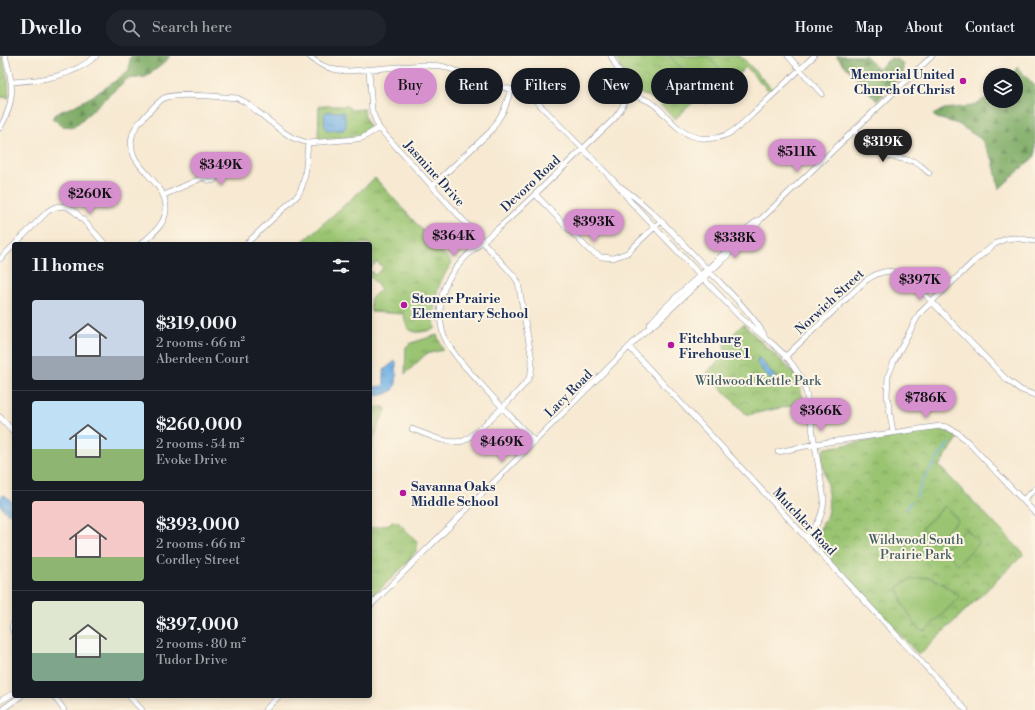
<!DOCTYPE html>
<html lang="en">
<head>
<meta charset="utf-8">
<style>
  body { margin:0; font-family:"Libre Bodoni",serif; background:#20242c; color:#f1f3f6; height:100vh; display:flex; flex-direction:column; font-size:15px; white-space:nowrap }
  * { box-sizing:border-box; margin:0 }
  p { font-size:13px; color:#9ea1a6 }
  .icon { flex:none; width:22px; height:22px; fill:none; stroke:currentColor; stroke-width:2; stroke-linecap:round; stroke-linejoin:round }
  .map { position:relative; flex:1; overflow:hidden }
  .drawer { position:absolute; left:12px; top:186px; width:360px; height:456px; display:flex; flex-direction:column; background:#171b24; border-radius:4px; box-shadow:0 2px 6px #0003 }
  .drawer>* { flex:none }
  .hud { position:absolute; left:384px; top:12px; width:380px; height:36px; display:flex; gap:8px }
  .fabs { position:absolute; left:983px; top:12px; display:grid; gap:8px }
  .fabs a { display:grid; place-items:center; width:40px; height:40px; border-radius:50%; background:#171b24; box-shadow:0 2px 6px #0003; font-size:20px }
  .price { position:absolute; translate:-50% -34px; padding:0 9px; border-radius:14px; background:#d690ce; color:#111; font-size:13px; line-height:26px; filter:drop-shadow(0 1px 2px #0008) }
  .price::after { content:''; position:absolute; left:50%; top:24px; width:12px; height:9px; margin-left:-6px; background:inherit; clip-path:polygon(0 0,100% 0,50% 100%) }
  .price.active { background:#222; color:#fff }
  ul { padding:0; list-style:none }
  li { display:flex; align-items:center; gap:12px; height:100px; padding:0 20px }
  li+li { border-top:1px solid #363941 }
  li span { display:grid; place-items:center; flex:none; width:112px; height:80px; border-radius:4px; color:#555 }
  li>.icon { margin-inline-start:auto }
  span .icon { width:48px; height:48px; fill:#fffc; stroke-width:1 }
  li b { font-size:17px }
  h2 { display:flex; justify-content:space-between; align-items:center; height:48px; padding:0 20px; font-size:17px }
  .pill { padding:0 14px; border-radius:18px; background:#171b24; box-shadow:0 2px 6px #0003; font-size:14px; line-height:36px }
  .pill.active { background:#d690ce; color:#111 }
  header { display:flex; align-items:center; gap:24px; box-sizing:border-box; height:56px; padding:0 20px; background:#171b24; border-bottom:1px solid #363941 }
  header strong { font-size:19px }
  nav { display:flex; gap:22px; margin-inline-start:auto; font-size:14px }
  .search { width:280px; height:36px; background:#20242c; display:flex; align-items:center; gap:10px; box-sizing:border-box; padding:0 14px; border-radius:22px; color:#9ea1a6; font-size:15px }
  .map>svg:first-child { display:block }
  .grass { fill:url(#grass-tufts); stroke:#5a7a68 }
  .forest { fill:url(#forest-firs); stroke:#4b6c60 }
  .park { fill:url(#park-crowns); stroke:#5a7a68 }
  .pitch { fill:#9ac471; stroke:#5a7a68 }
  .water { fill:url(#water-ripples); stroke:#4670a2 }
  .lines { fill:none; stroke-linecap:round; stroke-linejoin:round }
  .stream { stroke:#71b1e5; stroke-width:1.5 }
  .minor-casing { stroke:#898c98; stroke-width:6 }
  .minor { stroke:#fff; stroke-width:5 }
  .poi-dot { fill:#b5179e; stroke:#fcf5e5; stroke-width:1.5 }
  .labels { text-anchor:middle; stroke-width:4; stroke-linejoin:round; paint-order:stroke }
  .poi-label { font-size:13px; font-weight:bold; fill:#1b2f5e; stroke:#fcf5e5; text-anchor:start }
  .street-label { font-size:13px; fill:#1b2f5e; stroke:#fcf5e5 }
  .park-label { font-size:13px; fill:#415c64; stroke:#fcf5e5 }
</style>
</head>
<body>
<header>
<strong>Dwello</strong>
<div class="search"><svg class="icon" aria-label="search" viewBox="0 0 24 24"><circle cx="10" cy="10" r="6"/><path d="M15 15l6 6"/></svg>Search here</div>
<nav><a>Home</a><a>Map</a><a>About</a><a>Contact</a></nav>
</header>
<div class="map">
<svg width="1035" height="654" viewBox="0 0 1035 654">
  <defs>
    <pattern id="grass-tufts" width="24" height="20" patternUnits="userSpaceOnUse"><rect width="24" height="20" fill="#9ac471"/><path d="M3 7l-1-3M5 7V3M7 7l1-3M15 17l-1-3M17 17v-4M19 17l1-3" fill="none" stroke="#7da060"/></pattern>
    <pattern id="forest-firs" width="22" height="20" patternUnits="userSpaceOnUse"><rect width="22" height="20" fill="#7baa63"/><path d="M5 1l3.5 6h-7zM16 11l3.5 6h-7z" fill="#648b55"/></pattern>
    <pattern id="park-crowns" width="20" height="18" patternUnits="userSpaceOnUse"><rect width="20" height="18" fill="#9ac471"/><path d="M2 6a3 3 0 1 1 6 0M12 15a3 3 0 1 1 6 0" fill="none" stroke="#7da060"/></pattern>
    <pattern id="water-ripples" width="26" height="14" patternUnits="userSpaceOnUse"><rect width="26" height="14" fill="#71b1e5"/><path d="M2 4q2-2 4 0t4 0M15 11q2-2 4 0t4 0" fill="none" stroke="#5c90bd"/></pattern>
  </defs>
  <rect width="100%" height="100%" fill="#fcf5e5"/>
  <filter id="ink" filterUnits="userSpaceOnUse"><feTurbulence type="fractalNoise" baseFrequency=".025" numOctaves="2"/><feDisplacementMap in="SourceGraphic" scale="8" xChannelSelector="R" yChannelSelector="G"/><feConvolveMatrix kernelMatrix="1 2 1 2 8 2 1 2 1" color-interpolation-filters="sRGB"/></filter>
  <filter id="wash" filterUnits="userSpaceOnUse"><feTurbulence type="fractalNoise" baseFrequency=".012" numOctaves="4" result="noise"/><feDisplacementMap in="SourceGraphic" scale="16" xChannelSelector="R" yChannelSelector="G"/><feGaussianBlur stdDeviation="0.9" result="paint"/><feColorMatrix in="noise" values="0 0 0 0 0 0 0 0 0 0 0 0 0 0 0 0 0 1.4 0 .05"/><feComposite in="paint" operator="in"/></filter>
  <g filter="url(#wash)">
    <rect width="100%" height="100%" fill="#f7e9d2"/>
    <path class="grass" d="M319,50H347L352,54L364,53L365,61L370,73C356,84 335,82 318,83Z
      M375,122L452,207C436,230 433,244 435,273C418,277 406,281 404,258L371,256L370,243L381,233L370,221V214L375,219L383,212L377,206L370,212V188H319L317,186L315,188H300Z
      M437,279L443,294L426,298L405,318L406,291L411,287Z
      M384,351L386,353L379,368L370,394V352Z
      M392,465L398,466L417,485V494L406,508L370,543V472L389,468Z"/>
    <path class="forest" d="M131,0H170L163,8L146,21L127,23L74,71L62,70L52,62C58,55 66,54 74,50C94,40 111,29 129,14L130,2Z
      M836,0H866L878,13L891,2L899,4L903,8V18L877,45Z
      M1017,11L1035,30V100L999,133L993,104L981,83L958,68L937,62L933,59L944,53L972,50L990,40V45H1016V19H1013Z"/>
    <path class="park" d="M0,0H2L8,24L9,42L0,41Z
      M615,0H739L742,3L743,2L773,34L770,36L746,11L707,48L700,40L675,63L654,43L631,34Z
      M743,268L794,317L800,330L804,347L747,359L706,317L725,299L724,287Z
      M937,373L946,375L958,382L939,410L1024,498L919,599L822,495L814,484C817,475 824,468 827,459C832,443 824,415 821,398L826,392Z"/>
    <path class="pitch" d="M669,0H707L719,12L701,31Z
      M945,450L958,464L935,486L922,472Z
      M966,473L979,487L958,508L944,494Z
      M929,521L943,528L960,541L925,575L918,573L903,548L898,531L909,524Z"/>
    <path class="water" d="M326,56H344L346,71L343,74H328L325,72L324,58Z
      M758,302H759L776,322L775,325C766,323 762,312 756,306L758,305Z
      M395,305H396C396,327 401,338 374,340L373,338L374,331L382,330L384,328V314Z
      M3,439L6,440L14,448V456L12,458C3,457 0,450 0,442Z"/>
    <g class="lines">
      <path class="stream" d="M916,441L924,422L949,387
        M907,453L911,445"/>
    </g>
  </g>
  <g filter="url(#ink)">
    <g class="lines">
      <g class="minor-casing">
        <path id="minor" d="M309,0C321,11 333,15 349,15L423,9L442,10L526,39L536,45L548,57L617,128L630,145L740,261C764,282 798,302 806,336L824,443C823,460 817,470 806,481
          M788,0L822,38
          M369,14L372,55L379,72L514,220L518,226L532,304C532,310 532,316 529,322C523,332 473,382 463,385C446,389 427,378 412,373
          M12,26C43,24 72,21 96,0
          M626,39C658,42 659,57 681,74C694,84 713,85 728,78C740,72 750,60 760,51C778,34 796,17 814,0
          M0,72C15,46 14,28 5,0
          M855,74L877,95L887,100L913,105L920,109L929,117
          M432,130L491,75L504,54L511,33
          M621,131C654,154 680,185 708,214C727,234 749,254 764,278
          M535,138L589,194L601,201L613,202L627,197L661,165
          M164,139L204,121L207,124L213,125L217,120V116L212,111L208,112L204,115V121
          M15,188L48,155C65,144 73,153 85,166C92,173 98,181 105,188
          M141,188C151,179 165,169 166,154C167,130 143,119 134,100C129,88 131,75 140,66C147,58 155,48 164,42C177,36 222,41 237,42L245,46L282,75L293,82L308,87L357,83L362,82L379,72
          M246,188L298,139C307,124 306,105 308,87
          M0,203L14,189
          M649,269C669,245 693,226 716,205C729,193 746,170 761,163L932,0
          M629,291L966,654
          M785,301L865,225C882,213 895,211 912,225L1006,323L1021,334L1035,339
          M0,361L14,376
          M893,376L887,340L888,320L894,305L919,258L973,206L995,188L1005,183L1014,182L1035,185
          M535,386C516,366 497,346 479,326C466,312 452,298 444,280C438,263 439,240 448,224C462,199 489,181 510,162C545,129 579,96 614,63C636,37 624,27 611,0
          M778,396L815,388L940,370L947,371L958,377L968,386L1035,457
          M1023,444L1035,433
          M370,550L645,275L657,266L749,179L761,163
          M14,566L12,571L14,578
          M54,640L64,654
          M129,640L142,654
          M0,645L14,637
          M4,652L21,640
          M265,654L279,640"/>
      </g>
      <use href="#minor" class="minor"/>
    </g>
  </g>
  <g class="poi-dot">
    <circle cx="963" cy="25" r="4"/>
    <circle cx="404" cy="249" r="4"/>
    <circle cx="671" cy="289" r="4"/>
    <circle cx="403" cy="437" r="4"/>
  </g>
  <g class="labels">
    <g class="poi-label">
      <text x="955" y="23" text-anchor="end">Memorial United<tspan x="955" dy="15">Church of Christ</tspan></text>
      <text x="412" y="247">Stoner Prairie<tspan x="412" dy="15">Elementary School</tspan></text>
      <text x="679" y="287">Fitchburg<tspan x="679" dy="15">Firehouse 1</tspan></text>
      <text x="411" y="435">Savanna Oaks<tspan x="411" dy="15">Middle School</tspan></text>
    </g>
    <g class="street-label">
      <text transform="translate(435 117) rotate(48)" y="5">Jasmine Drive</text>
      <text transform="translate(530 127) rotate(-43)" y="5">Devoro Road</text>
      <text transform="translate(829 245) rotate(-43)" y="5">Norwich Street</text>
      <text transform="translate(568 337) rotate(-45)" y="5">Lacy Road</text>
      <text transform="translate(805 465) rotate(47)" y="5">Mutchler Road</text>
    </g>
    <g class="park-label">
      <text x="758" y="329">Wildwood Kettle Park</text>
      <text x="916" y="488">Wildwood South<tspan x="916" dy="15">Prairie Park</tspan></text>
    </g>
  </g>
</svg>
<div class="fabs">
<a><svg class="icon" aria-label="layers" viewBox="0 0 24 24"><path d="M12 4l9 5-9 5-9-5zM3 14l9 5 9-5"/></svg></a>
</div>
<b class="price active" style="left:883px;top:107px">$319K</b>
<b class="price" style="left:797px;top:117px">$511K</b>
<b class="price" style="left:221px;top:130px">$349K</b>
<b class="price" style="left:90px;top:159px">$260K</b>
<b class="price" style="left:594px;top:187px">$393K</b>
<b class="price" style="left:454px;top:201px">$364K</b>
<b class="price" style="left:735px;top:203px">$338K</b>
<b class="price" style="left:920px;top:245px">$397K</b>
<b class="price" style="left:926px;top:363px">$786K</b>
<b class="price" style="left:821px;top:376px">$366K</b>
<b class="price" style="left:502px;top:407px">$469K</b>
<div class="hud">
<a class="pill active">Buy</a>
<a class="pill">Rent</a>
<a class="pill">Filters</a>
<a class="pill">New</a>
<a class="pill">Apartment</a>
</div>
<section class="drawer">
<h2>11 homes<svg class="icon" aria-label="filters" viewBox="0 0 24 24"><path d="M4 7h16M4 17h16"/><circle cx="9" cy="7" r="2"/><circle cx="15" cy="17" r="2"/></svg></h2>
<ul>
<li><span style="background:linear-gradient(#c9d6e8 70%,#9aa5b1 0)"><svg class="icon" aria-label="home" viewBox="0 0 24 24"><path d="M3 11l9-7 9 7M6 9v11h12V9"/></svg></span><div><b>$319,000</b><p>2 rooms · 66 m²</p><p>Aberdeen Court</p></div></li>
<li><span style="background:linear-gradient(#bfe0f5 60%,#8fb573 0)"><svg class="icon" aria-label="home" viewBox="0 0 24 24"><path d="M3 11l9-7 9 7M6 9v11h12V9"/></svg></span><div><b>$260,000</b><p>2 rooms · 54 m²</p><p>Evoke Drive</p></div></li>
<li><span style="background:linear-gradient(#f6c9c9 70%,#8fb573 0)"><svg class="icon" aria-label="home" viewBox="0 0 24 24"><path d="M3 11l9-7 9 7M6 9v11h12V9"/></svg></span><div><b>$393,000</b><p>2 rooms · 66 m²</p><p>Cordley Street</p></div></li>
<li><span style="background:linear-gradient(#dfe7d0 65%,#7fa58c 0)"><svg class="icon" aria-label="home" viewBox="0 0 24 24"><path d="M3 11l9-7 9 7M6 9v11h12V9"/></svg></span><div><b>$397,000</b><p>2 rooms · 80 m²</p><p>Tudor Drive</p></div></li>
</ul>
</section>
</div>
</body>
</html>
